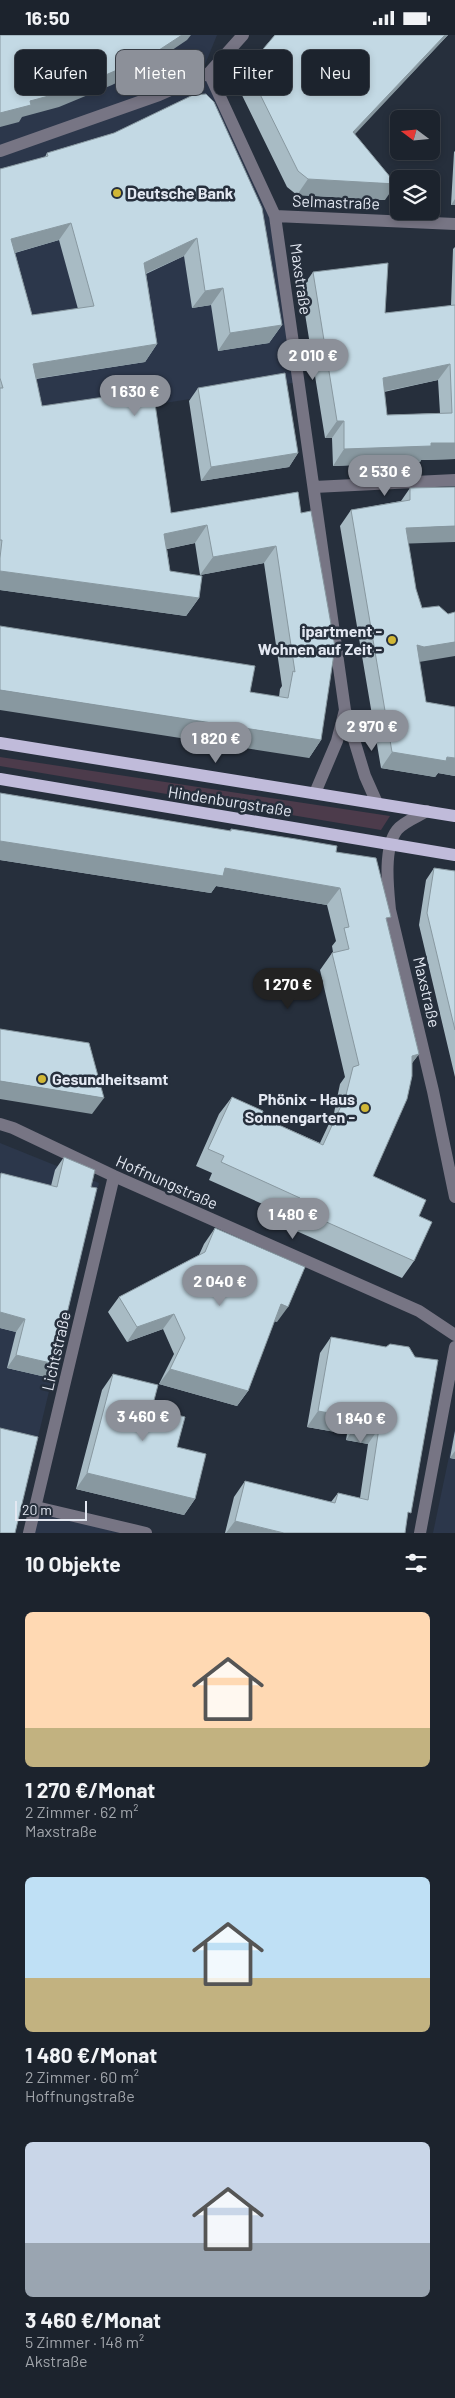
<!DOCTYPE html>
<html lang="de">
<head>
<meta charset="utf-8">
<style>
  body { margin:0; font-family:Barlow,sans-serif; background:#252b35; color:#f1f3f6; height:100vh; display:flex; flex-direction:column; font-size:19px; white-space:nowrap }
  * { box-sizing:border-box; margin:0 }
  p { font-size:16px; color:#a0a4aa }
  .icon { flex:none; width:28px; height:28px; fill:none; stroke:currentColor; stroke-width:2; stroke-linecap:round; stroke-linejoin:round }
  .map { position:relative; height:1498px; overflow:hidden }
  .panel { display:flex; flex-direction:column; background:#1c232d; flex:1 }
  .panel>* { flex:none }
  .guide { position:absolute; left:15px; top:15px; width:425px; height:45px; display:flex; gap:10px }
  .needle { width:32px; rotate:286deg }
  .controls { position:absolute; left:390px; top:75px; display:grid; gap:10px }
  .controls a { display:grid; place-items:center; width:50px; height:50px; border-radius:8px; background:#1c232d; box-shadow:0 2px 8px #0003,0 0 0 1px #3a4049; font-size:25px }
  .scale { position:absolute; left:15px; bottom:12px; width:72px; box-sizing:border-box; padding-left:5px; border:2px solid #e3e8f2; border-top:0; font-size:14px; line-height:18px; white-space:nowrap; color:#e3e8f2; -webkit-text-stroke:4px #262f3c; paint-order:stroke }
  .price { position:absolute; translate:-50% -42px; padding:0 11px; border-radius:18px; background:#8c9099; color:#fff; font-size:16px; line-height:32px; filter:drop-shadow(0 1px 2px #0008) }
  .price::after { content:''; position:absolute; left:50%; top:30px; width:15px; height:11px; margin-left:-8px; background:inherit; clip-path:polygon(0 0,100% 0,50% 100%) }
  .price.active { background:#222; color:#fff }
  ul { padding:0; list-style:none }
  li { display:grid; align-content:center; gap:10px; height:265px; padding:0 25px }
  li span { display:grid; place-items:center; height:155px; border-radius:8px; color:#555 }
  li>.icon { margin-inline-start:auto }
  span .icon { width:90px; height:90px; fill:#fffc; stroke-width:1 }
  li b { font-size:21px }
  h2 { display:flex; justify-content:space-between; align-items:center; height:60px; padding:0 25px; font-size:21px }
  .chip { padding:0 18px; border-radius:8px; background:#1c232d; box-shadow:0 2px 8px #0003,0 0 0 1px #3a4049; font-size:18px; line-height:45px }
  .chip.active { background:#8c9099; color:#fff }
  .status { display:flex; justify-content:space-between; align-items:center; height:35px; padding:0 25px; background:#1c232d; direction:ltr }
  .status svg { height:14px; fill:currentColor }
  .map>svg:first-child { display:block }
  .built { fill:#2c374b }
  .green { fill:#4c3b4b }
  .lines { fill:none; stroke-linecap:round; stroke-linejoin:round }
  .minor { stroke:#777584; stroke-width:12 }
  .major { stroke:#c0bbda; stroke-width:12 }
  .wall { fill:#a8bbc4; fill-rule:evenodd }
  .shaded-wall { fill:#8898a0 }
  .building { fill:#c3d9e4; stroke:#8898a0; fill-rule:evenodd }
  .poi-dot { fill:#d1b736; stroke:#262f3c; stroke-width:2 }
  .labels { text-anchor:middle; stroke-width:5; stroke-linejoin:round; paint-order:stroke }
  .poi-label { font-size:16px; font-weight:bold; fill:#e3e8f2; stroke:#262f3c; text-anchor:start }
  .street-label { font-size:16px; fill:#e3e8f2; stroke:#262f3c }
</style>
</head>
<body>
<div class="status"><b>16:50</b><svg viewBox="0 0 49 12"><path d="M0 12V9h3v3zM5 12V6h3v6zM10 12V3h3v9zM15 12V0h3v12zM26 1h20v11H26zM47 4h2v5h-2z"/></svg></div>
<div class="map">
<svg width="455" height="1498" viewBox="0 0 455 1498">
  <rect width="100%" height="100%" fill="#262f3c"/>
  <path class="built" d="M0,0H217L202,37L207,41L273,182L299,347L30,389L0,369Z
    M0,1108L99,1148L15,1498H0Z
    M455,1393V1498H433Z
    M39,1479L126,1498H33Z"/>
  <path class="green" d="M0,722L390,781L381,795L0,731Z"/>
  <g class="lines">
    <path class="minor" d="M209,38L275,181L345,675L365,741L377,768
      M0,116L159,60L209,38L243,0
      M275,181L455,189
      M314,452L455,445
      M315,758L337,706L345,675
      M427,776C419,781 403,787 397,795C383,813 388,854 390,875L433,1056L455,1162
      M0,1089L13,1093L114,1141L419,1276L455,1300
      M36,1472L146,1498
      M29,1498L114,1141
      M420,1498L455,1312"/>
    <path class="major" d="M0,708L455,781
      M0,744L455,820"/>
  </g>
  <path class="wall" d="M275,0H448L354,99L385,165L297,160L287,152L236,48L247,33Z
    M114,98L282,290L269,308L218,316L211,270L192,273L184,221L146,239L157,309L145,327L36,344L42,371L171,478L298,457L321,705L309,723L250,657L279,662L280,654L282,651L264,528L200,540L195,508L167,514L170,536L199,563L186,581L0,555V134L45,122L47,118ZM59,205L78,274L32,280L15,218Z
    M455,116V170H451L454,117Z
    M455,212V424L421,425L420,427L333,431L332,403H325L301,254L313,237L385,278L451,271L453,214ZM438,345L440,378L387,380L384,357Z
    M198,353L298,418L289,432L201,446L189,366Z
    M455,452L408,508L419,627L426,667L455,672V741L438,738L435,742L381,733L340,491L351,475L401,466L410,453Z
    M0,758L230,796L231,794L336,817L387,887L419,1019L412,1028L373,1141L419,1181L414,1226L402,1243L283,1190L287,1180L209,1145L212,1138L196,1131L219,1079L232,1062L261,1082L320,1108L334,1078L340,1049L345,1042L320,935L332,918L333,917L332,911L336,906L327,870L216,851L211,858L0,825Z
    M434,833L455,836V1042L419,890L426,845Z
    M64,1122L91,1152L55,1329L46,1342L7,1333L16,1297L0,1293V1141L1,1138L51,1151L55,1135Z
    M215,1193L277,1287L274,1286L248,1356L237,1371L159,1349L174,1319L163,1294L127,1307L108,1277L119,1262L199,1220L204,1209Z
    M331,1302L386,1312L407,1482L405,1498H225L234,1462L245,1446L331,1467L338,1458L360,1463L368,1409L346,1405L347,1399L307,1392L320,1318Z
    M113,1339L152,1373L177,1412L195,1464L184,1480L76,1454L102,1355Z
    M455,1396V1424L450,1423Z"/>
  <path class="shaded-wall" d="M182,0H191L187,5L144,34L112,50L59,72L22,82L19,87L0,92V78L30,66Z
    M445,0H448L342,113L353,97Z
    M308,144L396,149L385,165L297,160Z
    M455,164V170H451Z
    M71,188L59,205L0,222L11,204Z
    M197,203L184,221L131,245L144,228Z
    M223,253L211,270L192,273L205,256Z
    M282,290L269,308L218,316L230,298Z
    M157,309L145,327L20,346L33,329Z
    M450,329L438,345L371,359L383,343Z
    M337,386H344L332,403H325Z
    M431,408H455V424L421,425L420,427L333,431L344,414Z
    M298,418L289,432L201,446L211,432Z
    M207,490L195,508L152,517L164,499Z
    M455,491V507L395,509L406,493Z
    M276,511L264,528L200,540L213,522Z
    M0,536L199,563L186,581L0,555Z
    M455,607V621L413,628L417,610Z
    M0,655L321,705L309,723L0,675Z
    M392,717L455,723V741L438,738L435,742L381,733Z
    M0,806L225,833L340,853L327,870L216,851L211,858L0,825Z
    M419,1019L406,1036L412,1021Z
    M0,1046L104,1063L92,1079L0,1064Z
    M281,1269L288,1272L277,1287L270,1284Z
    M0,1277L25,1284L16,1297L0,1293Z
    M174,1279L163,1294L127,1307L137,1292Z
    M16,1320L55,1329L46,1342L7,1333Z
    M170,1334L248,1356L237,1371L159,1349Z
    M318,1376L358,1383L347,1399L307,1392Z
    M357,1389L379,1393L368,1409L346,1405Z
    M455,1416V1424L450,1423Z
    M87,1438L195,1464L184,1480L76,1454Z
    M235,1486L284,1498H226Z"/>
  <path class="building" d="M0,0H182L156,17L124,32L71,55L30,66L31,70L0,78Z
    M275,0H445L353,97L396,149L308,144L298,136L247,33Z
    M206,59L214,67L262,173L282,290L230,298L223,253L205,256L197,203L144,228L157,309L33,329L42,371L153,355L171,478L298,457L301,478L311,476L335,612L321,705L0,655V591L255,631L250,657L288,663L293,636L295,637L276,511L213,522L207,490L164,499L170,536L202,541L199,563L0,536V523L2,505H0V353H3L0,343V134L48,121L47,118L114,98L193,60ZM71,188L94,271L32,280L11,204Z
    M388,228L385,278L455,270V408H431V411L344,414V386H337L313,237ZM450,329L452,378L387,380L383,343Z
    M285,338L298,418L211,432L198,353Z
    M455,452V491L406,493L416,554L422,573L439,571L448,579L455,577V607L424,612L417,610L426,667L455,672V723L447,722L446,726L392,717L351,475L410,465V453Z
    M0,758L231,796V794L296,804L337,811L336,817L376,823L391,882L386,883L419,1019L412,1021V1041L407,1064L373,1141L426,1165L419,1181L432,1187L414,1226L295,1173L300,1163L221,1127L224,1121L208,1114L232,1062L263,1076L261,1082L323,1110L346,1060L353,1032L359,1030L332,918L349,914L344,893L349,892L340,853L225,833L223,841L0,806Z
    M434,833L455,836V995L427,878Z
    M0,994L89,1008L104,1063L0,1046Z
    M64,1122L95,1135L91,1152L97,1153L55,1329L16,1320L25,1284L0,1277V1144L1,1138L57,1152Z
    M215,1193L305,1232L288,1272L281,1269L248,1356L170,1334L185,1303L174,1279L137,1292L119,1262L205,1217Z
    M331,1302L386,1312L390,1309L409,1312L415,1322L438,1325L411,1478L408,1477L405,1498H284L235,1486L245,1446L335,1468L338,1458L368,1465L379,1393L357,1389L358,1383L318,1376Z
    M113,1339L158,1350L152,1373L185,1382L177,1412L206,1419L195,1464L87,1438Z
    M0,1393L38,1402L15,1498H0Z"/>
  <g class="poi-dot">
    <circle cx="117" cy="158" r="5"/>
    <circle cx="392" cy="605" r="5"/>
    <circle cx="42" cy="1044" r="5"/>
    <circle cx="365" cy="1073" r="5"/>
  </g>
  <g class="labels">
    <g class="poi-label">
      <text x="127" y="164">Deutsche Bank</text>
      <text x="382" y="602" text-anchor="end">ipartment -<tspan x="382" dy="18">Wohnen auf Zeit -</tspan></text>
      <text x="52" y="1050">Gesundheitsamt</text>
      <text x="355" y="1070" text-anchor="end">Phönix - Haus<tspan x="355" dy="18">Sonnengarten -</tspan></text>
    </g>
    <g class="street-label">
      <text transform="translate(336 167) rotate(2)" y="6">Selmastraße</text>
      <text transform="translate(301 244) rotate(82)" y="6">Maxstraße</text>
      <text transform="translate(230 766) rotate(9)" y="6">Hindenburgstraße</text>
      <text transform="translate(427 957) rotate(77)" y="6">Maxstraße</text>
      <text transform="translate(167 1147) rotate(24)" y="6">Hoffnungstraße</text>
      <text transform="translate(56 1316) rotate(-77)" y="6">Lichtstraße</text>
    </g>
  </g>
</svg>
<div class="controls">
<a><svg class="needle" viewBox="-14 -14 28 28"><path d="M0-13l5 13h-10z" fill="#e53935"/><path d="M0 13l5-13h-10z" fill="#a0a4aa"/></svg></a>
<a><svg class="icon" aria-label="layers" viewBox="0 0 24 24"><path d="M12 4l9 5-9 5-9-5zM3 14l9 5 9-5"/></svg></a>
</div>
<div class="scale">20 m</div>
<b class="price" style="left:313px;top:346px">2 010 €</b>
<b class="price" style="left:135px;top:382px">1 630 €</b>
<b class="price" style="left:385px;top:462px">2 530 €</b>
<b class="price" style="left:372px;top:717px">2 970 €</b>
<b class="price" style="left:216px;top:729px">1 820 €</b>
<b class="price active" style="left:288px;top:975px">1 270 €</b>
<b class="price" style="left:293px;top:1205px">1 480 €</b>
<b class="price" style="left:220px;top:1272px">2 040 €</b>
<b class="price" style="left:143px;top:1407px">3 460 €</b>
<b class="price" style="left:361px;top:1409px">1 840 €</b>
<div class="guide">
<a class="chip">Kaufen</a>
<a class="chip active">Mieten</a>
<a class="chip">Filter</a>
<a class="chip">Neu</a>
</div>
</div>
<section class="panel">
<h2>10 Objekte<svg class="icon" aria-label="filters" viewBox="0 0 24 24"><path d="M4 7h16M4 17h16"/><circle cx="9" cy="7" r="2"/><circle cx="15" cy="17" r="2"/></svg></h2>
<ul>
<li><span style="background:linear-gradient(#ffd9b3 75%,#c2b280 0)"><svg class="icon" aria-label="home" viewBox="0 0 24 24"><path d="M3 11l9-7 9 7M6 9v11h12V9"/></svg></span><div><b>1 270 €/Monat</b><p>2 Zimmer · 62 m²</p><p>Maxstraße</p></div></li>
<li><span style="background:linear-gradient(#bfe0f5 65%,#c2b280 0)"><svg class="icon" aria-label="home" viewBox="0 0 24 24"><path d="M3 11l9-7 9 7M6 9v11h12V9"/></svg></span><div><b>1 480 €/Monat</b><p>2 Zimmer · 60 m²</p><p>Hoffnungstraße</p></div></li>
<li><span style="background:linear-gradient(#c9d6e8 65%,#9aa5b1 0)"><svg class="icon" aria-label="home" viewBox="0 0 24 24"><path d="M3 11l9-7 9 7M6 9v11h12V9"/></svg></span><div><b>3 460 €/Monat</b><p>5 Zimmer · 148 m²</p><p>Akstraße</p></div></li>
</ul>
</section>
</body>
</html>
